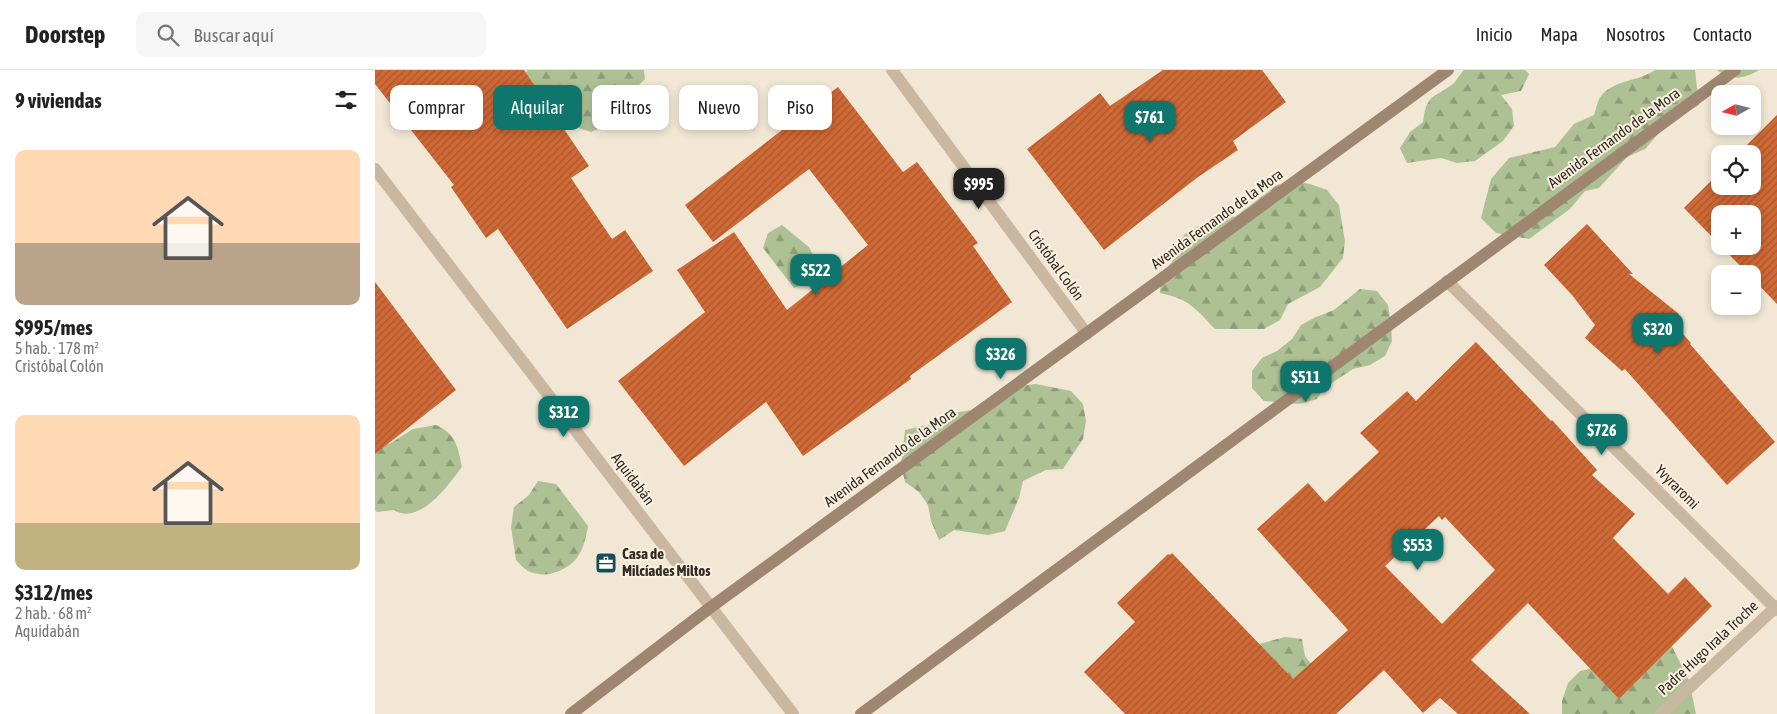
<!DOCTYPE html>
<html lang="es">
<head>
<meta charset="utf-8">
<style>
  body { margin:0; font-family:"Asap Condensed",sans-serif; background:#f6f6f6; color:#222; height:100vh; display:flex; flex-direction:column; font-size:19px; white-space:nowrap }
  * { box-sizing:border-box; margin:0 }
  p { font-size:16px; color:#767676 }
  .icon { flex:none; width:28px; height:28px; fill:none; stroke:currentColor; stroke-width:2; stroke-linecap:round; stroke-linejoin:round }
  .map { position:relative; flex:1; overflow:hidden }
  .sheet { display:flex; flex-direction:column; background:#fff; width:375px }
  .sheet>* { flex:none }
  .hud { position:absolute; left:15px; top:15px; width:475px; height:45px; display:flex; gap:10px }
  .needle { width:32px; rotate:262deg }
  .buttons { position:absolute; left:1336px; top:15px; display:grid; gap:10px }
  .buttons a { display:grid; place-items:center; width:50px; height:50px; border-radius:10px; background:#fff; box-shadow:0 2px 8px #0003; font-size:25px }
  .price { position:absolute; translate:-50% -42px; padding:0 11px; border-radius:10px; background:#0f766e; color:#fff; font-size:16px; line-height:32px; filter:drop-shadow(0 1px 2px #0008) }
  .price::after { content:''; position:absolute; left:50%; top:30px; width:15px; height:11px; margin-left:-8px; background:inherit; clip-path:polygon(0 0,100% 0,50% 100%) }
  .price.current { background:#222; color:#fff }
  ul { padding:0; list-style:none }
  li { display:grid; align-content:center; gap:10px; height:265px; padding:0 15px }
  li span { display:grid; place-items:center; height:155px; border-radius:10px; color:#555 }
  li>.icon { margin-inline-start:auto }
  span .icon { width:90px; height:90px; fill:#fffc; stroke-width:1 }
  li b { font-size:21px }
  h2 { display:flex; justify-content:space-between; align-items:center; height:60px; padding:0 15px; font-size:21px }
  .chip { padding:0 18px; border-radius:10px; background:#fff; box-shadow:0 2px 8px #0003; font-size:18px; line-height:45px }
  .chip.current { background:#0f766e; color:#fff }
  header { display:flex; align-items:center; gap:30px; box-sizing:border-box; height:70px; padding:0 25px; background:#fff; border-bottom:1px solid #e0e0e0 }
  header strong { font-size:24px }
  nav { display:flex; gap:28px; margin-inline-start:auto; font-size:18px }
  .search { width:350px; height:45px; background:#f6f6f6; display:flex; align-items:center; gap:12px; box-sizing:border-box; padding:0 18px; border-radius:10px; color:#767676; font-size:19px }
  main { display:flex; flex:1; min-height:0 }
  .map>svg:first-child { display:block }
  .forest { fill:url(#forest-firs) }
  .building { fill:url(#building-hatch); fill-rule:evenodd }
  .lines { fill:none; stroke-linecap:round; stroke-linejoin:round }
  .minor { stroke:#cab7a0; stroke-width:12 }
  .secondary { stroke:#9e8671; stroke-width:12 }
  .labels { text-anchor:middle; stroke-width:4; stroke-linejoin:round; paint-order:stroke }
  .street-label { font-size:15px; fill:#332a24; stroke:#faf1e0 }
  .poi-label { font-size:15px; font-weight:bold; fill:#332a24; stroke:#faf1e0; text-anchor:start }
</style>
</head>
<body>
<header>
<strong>Doorstep</strong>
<div class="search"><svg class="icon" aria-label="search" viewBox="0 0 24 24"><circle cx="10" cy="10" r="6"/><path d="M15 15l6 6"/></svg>Buscar aquí</div>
<nav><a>Inicio</a><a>Mapa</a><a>Nosotros</a><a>Contacto</a></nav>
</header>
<main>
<section class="sheet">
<h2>9 viviendas<svg class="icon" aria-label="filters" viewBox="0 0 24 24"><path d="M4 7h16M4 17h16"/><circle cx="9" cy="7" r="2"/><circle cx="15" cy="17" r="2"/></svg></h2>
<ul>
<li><span style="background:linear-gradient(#ffd9b3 60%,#b9a48a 0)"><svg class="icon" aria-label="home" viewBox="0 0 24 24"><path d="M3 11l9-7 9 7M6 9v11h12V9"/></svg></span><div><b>$995/mes</b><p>5 hab. · 178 m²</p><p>Cristóbal Colón</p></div></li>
<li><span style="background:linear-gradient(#ffd9b3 70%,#c2b280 0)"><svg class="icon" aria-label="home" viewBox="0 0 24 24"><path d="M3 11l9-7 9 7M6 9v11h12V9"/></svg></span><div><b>$312/mes</b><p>2 hab. · 68 m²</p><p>Aquidabán</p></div></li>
</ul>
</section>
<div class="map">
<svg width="1402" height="644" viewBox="0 0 1402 644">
  <defs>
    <pattern id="forest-firs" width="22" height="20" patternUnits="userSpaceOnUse" patternTransform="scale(1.25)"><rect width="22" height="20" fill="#aec194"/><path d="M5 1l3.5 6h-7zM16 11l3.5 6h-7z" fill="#8e9d79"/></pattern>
    <pattern id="building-hatch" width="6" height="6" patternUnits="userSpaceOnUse" patternTransform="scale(1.25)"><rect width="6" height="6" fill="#cf6935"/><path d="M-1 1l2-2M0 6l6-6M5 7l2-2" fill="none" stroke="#a9572d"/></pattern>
  </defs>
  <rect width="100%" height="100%" fill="#f2e7d4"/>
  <path class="forest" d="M153,0H269L270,9C256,23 250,28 230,19L232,55L216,62L200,57L184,56L150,3Z
    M1089,0H1150L1154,4L1146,21L1126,25L1137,39L1139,56L1128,71L1100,91L1082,93L1066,88L1032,93L1025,78L1035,62L1048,52C1052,22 1059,29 1079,13C1082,10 1085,4 1089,0Z
    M1280,0H1320L1324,35L1293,53L1270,79L1252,87L1224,118L1210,121L1195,139L1154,169L1121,163L1106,148L1116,109L1134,88L1180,77L1199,54L1219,45C1221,40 1222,31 1226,26C1240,9 1263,12 1280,0Z
    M1342,0H1384C1369,9 1356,11 1342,0Z
    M919,111L935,114L952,120L964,135L970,171L968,188L945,217L913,234L905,250L889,259H840C820,238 814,229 785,223L786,206L797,192L801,175L812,162L828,154L861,146L902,115Z
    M407,155L434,177L442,193L435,211L419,218L388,178L393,163Z
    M985,219L1002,221L1013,235L1016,254L1017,271L1010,286L995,295L978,299L949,318L942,329L925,334L889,331L877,318V301L887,288L902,281L917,269L926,255L941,247L959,240Z
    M661,314L696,321L708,334L711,351L708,369L688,399L671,400L648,411L644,428L630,461L613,465L579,460L564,470L556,451L553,435L544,422L530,412L526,395L530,360L565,352L579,343L596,340L644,316Z
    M61,355C81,364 83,377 87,397C73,415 45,456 19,440L2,442L0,440V377L16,373L38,359Z
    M163,411L181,414L213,456C209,481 202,497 175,504C169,505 159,504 153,501C148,498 145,494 141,490L136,457L139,437L154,425Z
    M1290,563L1314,610L1321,644H1187V631L1193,613L1205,601L1222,597Z
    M910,567L927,569L930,586L940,599L874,644L858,581Z"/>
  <path class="building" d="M0,0H149L214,96L196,108L237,169L250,160L278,201L192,259L123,159L111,168L76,117L79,115L0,14Z
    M788,0H887L911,32L858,71L863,80L823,107L729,180L652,79L725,23L735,36Z
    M463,17L528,102L542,92L603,173L598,176L637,232L535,306L536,309L428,386L391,332L309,396L243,311L330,242L302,200L359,162L412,240L493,175L434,99L338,172L310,135Z
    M1402,45V234L1378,209V204H1373L1346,176H1378V144H1345V175L1309,138L1345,102V116H1378V84H1363Z
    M1212,154L1258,204H1254L1304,244L1298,253L1316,273L1315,274L1400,372L1352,415L1250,299L1247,301L1210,268L1220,255L1197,225L1169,195Z
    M0,212L81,320L0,384Z
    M1101,272L1176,351L1177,350L1222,400L1217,405L1260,444L1238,468L1293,524L1310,507L1337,536L1244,629L1153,533L1096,590L1155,644H1083L1065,628L1048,643L1009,600L961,644H750L709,602L760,552L742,533L793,484L795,485L797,483L918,609L973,560L882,459L933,413L950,432L1004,382L985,363L1032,321L1041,331ZM1064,446L1067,450L1070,447L1120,500L1067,554L1010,496Z"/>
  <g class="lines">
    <path class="minor" d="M517,0L712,264
      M0,99L418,644
      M1072,211L1402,540
      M1286,644L1402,536"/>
    <path class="secondary" d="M196,644L336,537L1073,0
      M486,644L1360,0"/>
  </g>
  <defs>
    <g id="office-square" transform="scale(1.125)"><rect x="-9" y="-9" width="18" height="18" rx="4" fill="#174d57" stroke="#faf1e0"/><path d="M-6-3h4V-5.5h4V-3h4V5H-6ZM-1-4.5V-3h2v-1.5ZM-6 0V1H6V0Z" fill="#fff"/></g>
  </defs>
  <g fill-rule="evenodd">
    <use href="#office-square" x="231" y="493"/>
  </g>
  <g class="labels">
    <g class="street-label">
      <text transform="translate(1239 68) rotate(-36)" y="5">Avenida Fernando de la Mora</text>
      <text transform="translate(842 149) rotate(-36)" y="5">Avenida Fernando de la Mora</text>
      <text transform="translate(681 195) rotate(54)" y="5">Cristóbal Colón</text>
      <text transform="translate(515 387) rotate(-36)" y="5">Avenida Fernando de la Mora</text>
      <text transform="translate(258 409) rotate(53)" y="5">Aquidabán</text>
      <text transform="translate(1302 417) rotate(45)" y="5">Yvyraromi</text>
      <text transform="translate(1333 578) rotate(-43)" y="5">Padre Hugo Irala Troche</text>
    </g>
    <g class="poi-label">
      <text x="247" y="489">Casa de<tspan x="247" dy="17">Milcíades Miltos</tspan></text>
    </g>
  </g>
</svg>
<div class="buttons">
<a><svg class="needle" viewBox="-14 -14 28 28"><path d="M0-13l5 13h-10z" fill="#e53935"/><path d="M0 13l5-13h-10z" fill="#767676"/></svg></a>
<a><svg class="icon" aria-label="locate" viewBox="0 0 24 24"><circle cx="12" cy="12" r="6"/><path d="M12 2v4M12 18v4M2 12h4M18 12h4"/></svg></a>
<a>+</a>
<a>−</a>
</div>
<b class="price" style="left:775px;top:73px">$761</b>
<b class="price current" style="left:604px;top:140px">$995</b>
<b class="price" style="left:441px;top:226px">$522</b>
<b class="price" style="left:1283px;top:285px">$320</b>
<b class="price" style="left:626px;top:310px">$326</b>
<b class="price" style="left:931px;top:333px">$511</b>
<b class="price" style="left:189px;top:368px">$312</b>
<b class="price" style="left:1227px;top:386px">$726</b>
<b class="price" style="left:1043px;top:501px">$553</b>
<div class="hud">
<a class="chip">Comprar</a>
<a class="chip current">Alquilar</a>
<a class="chip">Filtros</a>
<a class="chip">Nuevo</a>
<a class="chip">Piso</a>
</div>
</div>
</main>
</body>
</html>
